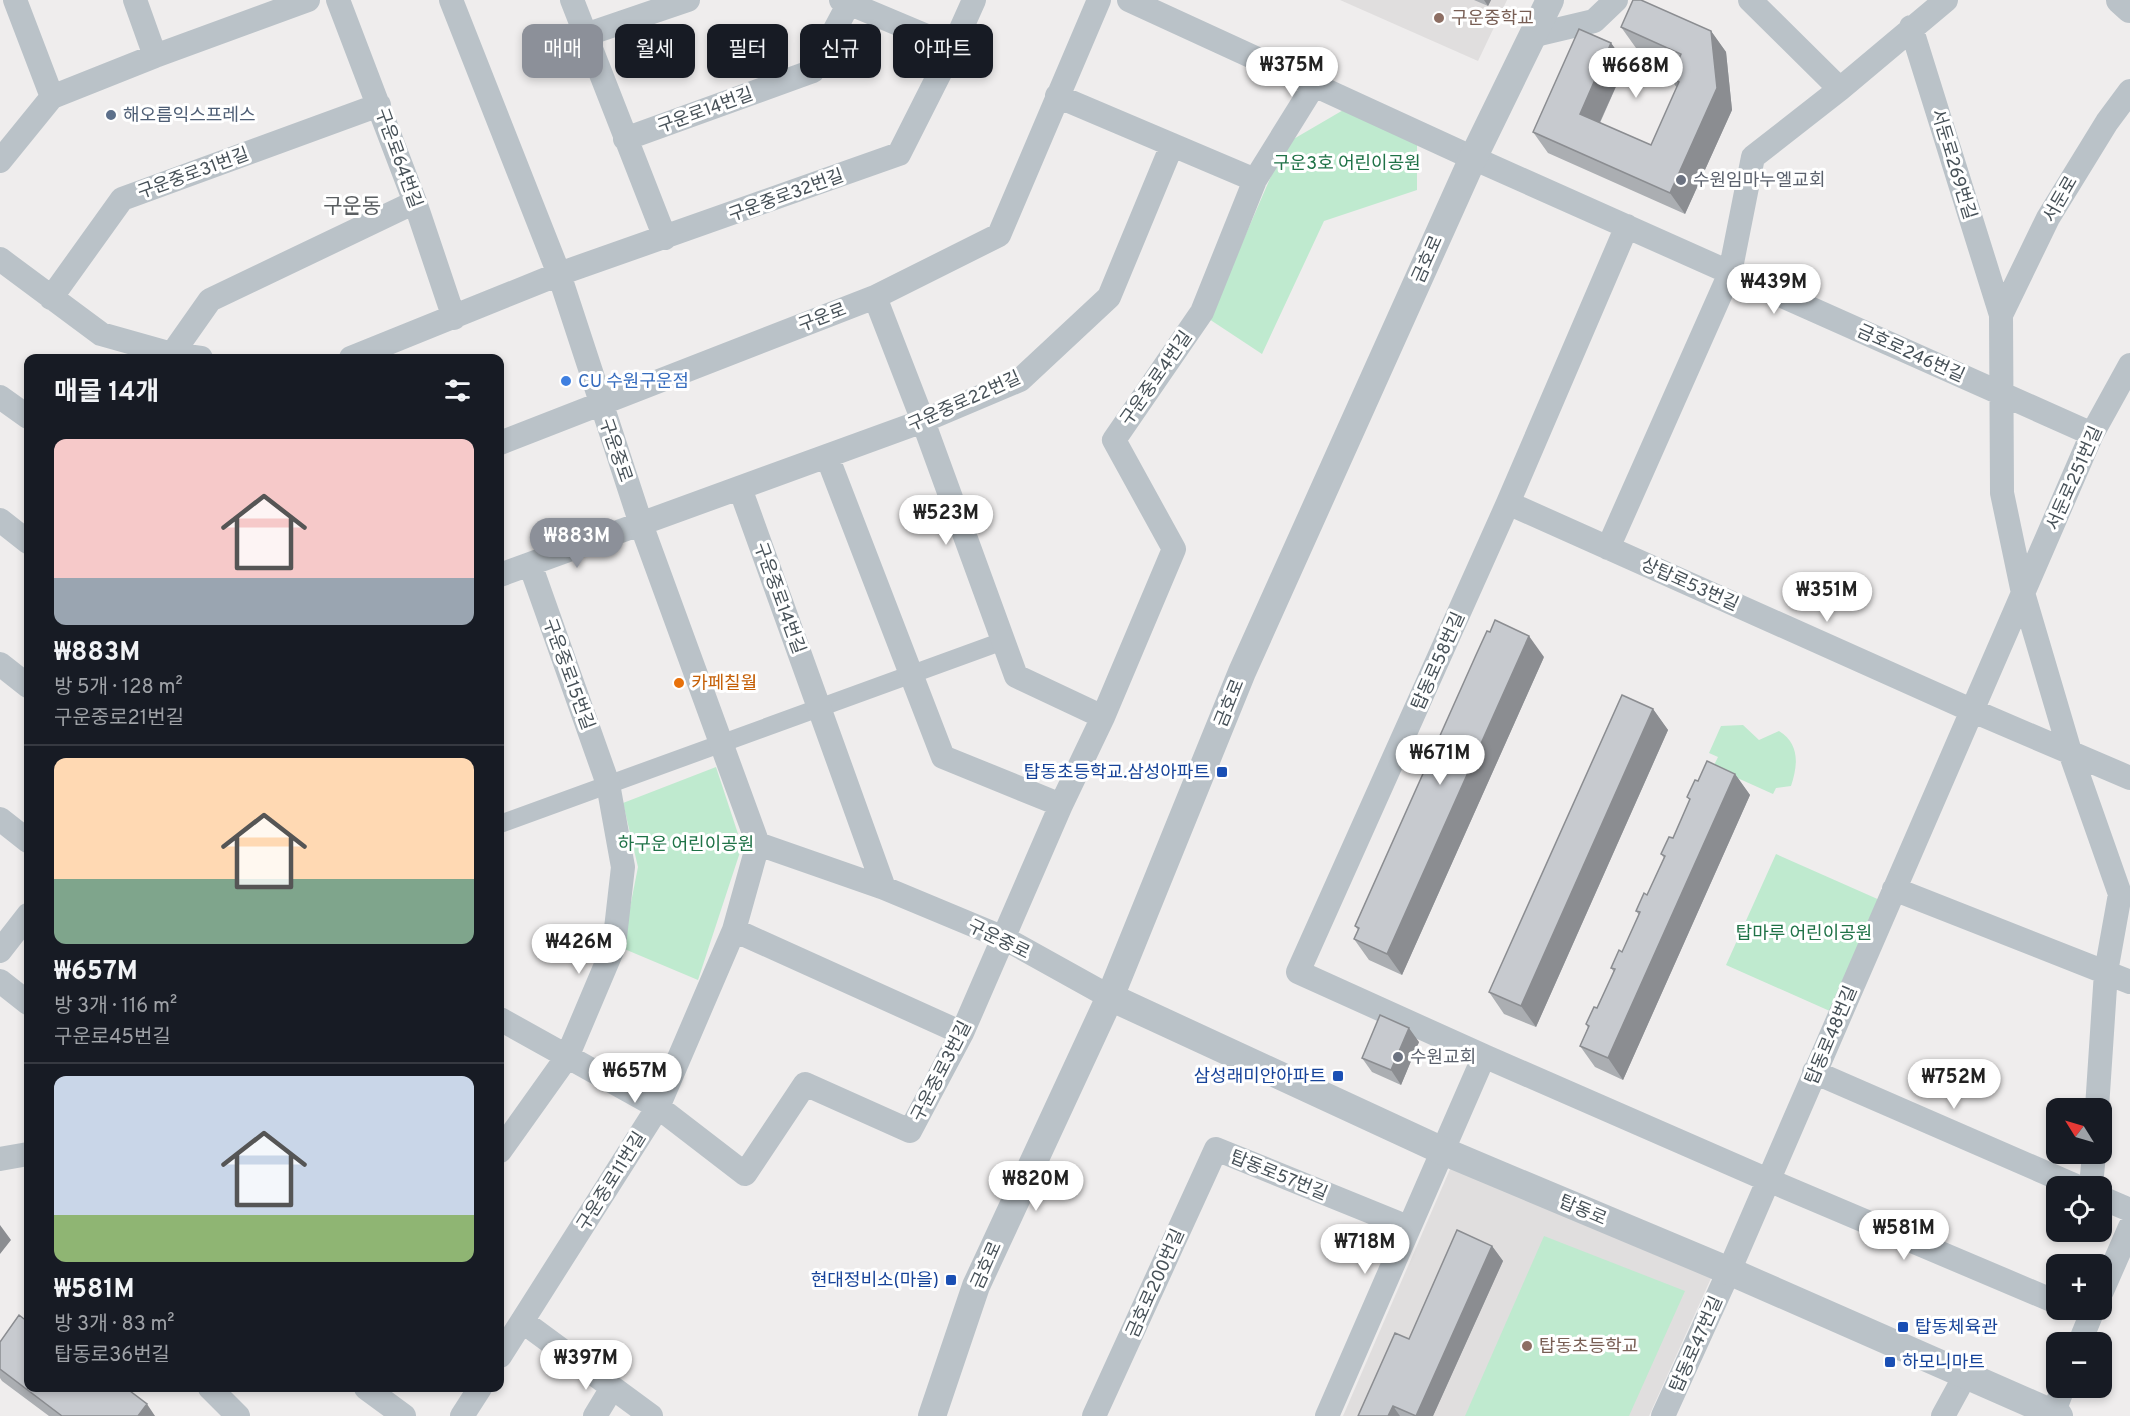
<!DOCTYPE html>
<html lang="ko">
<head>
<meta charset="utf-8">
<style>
  body { margin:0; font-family:Overpass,"Noto Sans KR",sans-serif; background:#20242c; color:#f1f3f6; height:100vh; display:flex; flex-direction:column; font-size:22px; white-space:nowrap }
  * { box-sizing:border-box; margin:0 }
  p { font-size:20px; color:#9ea1a6 }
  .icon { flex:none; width:33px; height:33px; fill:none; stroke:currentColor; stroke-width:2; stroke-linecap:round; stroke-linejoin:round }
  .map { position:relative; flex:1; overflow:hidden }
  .panel { position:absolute; left:24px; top:354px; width:480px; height:1038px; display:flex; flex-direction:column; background:#171b24; border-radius:12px; box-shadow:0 3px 9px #0003 }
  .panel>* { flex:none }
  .guide { position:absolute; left:522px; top:24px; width:570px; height:54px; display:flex; gap:12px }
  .needle { width:39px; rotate:307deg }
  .controls { position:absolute; left:2046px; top:1098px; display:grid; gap:12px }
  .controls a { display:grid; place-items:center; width:66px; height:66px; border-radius:12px; background:#171b24; box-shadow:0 3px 9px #0003; font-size:30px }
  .price { position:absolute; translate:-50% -51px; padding:0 14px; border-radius:21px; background:#fff; color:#222; font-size:20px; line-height:39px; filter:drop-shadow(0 2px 3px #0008) }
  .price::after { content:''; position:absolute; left:50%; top:36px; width:18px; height:14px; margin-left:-9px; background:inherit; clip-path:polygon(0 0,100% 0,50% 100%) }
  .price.active { background:#8c9099; color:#fff }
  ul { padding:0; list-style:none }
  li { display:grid; align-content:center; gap:12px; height:318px; padding:0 30px }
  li+li { border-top:2px solid #363941 }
  li span { display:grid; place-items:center; height:186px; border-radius:12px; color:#555 }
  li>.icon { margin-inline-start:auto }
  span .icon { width:108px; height:108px; fill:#fffc; stroke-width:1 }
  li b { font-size:26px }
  h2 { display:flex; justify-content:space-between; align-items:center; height:72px; padding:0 30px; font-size:26px }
  .chip { padding:0 21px; border-radius:12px; background:#171b24; box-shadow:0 3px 9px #0003; font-size:21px; line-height:54px }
  .chip.active { background:#8c9099; color:#fff }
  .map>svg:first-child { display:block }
  .education { fill:#e0dede }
  .green { fill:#bfeacf }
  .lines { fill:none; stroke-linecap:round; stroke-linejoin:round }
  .pedestrian { stroke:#bac2c8; stroke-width:18 }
  .minor { stroke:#bac2c8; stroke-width:24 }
  .tertiary { stroke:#bac2c8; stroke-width:28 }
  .wall { fill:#abaeb2 }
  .shaded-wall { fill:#8b8d91 }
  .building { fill:#c7cacf; stroke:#8b8d91; stroke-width:1.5 }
  .education-dot { fill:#8d6e63; stroke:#fff; stroke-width:2 }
  .service-dot { fill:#5c6f8a; stroke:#fff; stroke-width:2 }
  .worship-dot { fill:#6b7280; stroke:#fff; stroke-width:2 }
  .shop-dot { fill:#3f7fe0; stroke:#fff; stroke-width:2 }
  .food-dot { fill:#e8710a; stroke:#fff; stroke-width:2 }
  .transit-dot { fill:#1a4fb4; stroke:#fff; stroke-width:2 }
  .labels { text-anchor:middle; stroke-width:6; stroke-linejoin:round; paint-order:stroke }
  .education-label { font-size:18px; fill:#785e54; stroke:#fff; text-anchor:start }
  .street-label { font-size:18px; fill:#475158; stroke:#fff }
  .service-label { font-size:18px; fill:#4e5e75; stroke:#fff; text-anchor:start }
  .park-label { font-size:18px; fill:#1f7247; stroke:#fff }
  .worship-label { font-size:18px; fill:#5b616d; stroke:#fff; text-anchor:start }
  .shop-label { font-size:18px; fill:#366cbe; stroke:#fff; text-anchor:start }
  .food-label { font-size:18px; fill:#c56008; stroke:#fff; text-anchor:start }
  .transit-label { font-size:18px; fill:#164399; stroke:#fff; text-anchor:end }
  .quarter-label { font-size:21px; fill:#5a5e61; stroke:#fff }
</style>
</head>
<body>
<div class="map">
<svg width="2130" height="1416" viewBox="0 0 2130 1416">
  <rect width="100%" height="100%" fill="#efeded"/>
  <path class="education" d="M1340,0H1507L1478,61Z
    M1451,1167L1712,1276L1649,1416H1343Z"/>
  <path class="green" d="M1345,109L1417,138V190L1324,221L1262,354L1209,319L1285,144Z
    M1743,725L1759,740L1779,731C1800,744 1798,765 1791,786L1776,788L1773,794L1713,767L1718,757L1709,753L1721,726Z
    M716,767L742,846L698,980L622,948L638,867L623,803Z
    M1776,854L1882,901L1832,1012L1726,965Z
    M1544,1236L1685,1291L1629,1416H1465Z"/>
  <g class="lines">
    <path class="pedestrian" d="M500,824L1003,641"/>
    <path class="minor" d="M15,0L52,97
      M135,0L155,56
      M338,0L415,202L454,318
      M451,0L559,274L641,524L758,844L884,888L1004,938L1110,997
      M572,0L665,238
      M841,0L953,47
      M1129,0L1473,158L2092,434
      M1750,0L1840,89
      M1911,27L2001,315L2002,493L2023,593L2070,752L2120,894L2106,972L2097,1108
      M585,35L688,0
      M1535,35L1594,21L1616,0
      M1057,96L1255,180
      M625,139L813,71L849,3
      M0,161L52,97L155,56L308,0
      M0,259L101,334L172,354L201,358
      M875,297L923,421L1016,676L1103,717
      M51,298L122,199L379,105
      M2001,315L2048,218L2107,122L2130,91
      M172,354L210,300L415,202
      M351,358L559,274L899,154L953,47L974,0
      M0,397L28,417
      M500,443L875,297L999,235L1099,0
      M827,456L943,757L1061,805
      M740,488L884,888
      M1508,503L1971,710L2130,778
      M0,520L28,542
      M1608,548L1730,273L1753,157L1840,89L1946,0
      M500,575L923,421L1020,380L1109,297L1172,145
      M0,664L28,686
      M0,819L28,841
      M1894,889L2130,982
      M734,930L962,1033
      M0,951L28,915
      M0,981L28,1003
      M500,1019L658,1107L745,1174L805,1084L910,1131L962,1033L1061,805L1103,717L1174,549L1114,440L1202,312L1255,180L1314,85
      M1484,1056L1768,1180L2056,1302
      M1814,1072L2076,1186
      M500,1151L567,1057L614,946L623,867L608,784L530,564
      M0,1159L28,1154
      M2091,1186L2094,1154
      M2102,1198L2130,1210
      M2102,1291L2130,1227
      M522,1321L651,1416
      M2080,1342L2093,1310
      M500,1356L658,1107L734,930L758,844
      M210,1388L238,1416
      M366,1388L404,1416
      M2053,1414L2063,1388
      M462,1416L480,1388
      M595,1416L612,1388
      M1094,1416L1216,1149L1408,1227
      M1327,1416L1484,1056L1298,972L1508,503L1627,226
      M1663,1416L1729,1271L2092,434L2130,365
      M1943,1416L1966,1374"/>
    <path class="tertiary" d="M2120,0L2130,9
      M1110,997L1443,1151L1729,1271L2059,1416
      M932,1416L976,1286L1110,997L1242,672L1473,158L1550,0"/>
  </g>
  <path class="wall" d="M1474,0H1491L1488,6Z
    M1621,27L1711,31L1726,52L1732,110L1685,214L1548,153L1533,132L1611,43L1626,64L1600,123L1651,145L1677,88L1670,78L1675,66L1636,48Z
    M1544,657L1402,975L1369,960L1354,939L1358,930L1355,926Z
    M1653,709L1668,730L1536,1027L1504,1014L1489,992Z
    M1735,774L1750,795L1623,1080L1595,1067L1580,1046L1588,1028L1586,1024L1597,1008L1614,972L1611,968L1622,952L1639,915L1636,911L1647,895L1664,858L1661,854L1673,838L1690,801L1687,797L1698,781Z
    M1419,1042L1401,1085L1372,1072L1362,1058Z
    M1492,1246L1503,1261L1433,1416H1358L1409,1339Z
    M0,1342L155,1416H49L2,1381L0,1378Z"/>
  <path class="shaded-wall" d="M1484,0H1491L1488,6Z
    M1711,31L1726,52L1732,110L1685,214L1670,193Z
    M1611,43L1626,64L1594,135L1580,114Z
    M1529,636L1544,657L1402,975L1387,954Z
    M1653,709L1668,730L1536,1027L1521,1006Z
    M1735,774L1750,795L1623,1080L1608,1058Z
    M1409,1028L1419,1042L1401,1085L1391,1070Z
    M0,1225L11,1240L0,1254Z
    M1492,1246L1503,1261L1433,1416H1416Z
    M147,1404L155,1416H138Z
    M1393,1406L1400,1416H1388Z"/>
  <path class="building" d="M1633,0H1641L1711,31L1717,88L1670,193L1533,132L1579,29L1611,43L1580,114L1651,145L1679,82L1670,78L1681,54L1621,27Z
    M1495,620L1529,636L1387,954L1354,939L1359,928L1355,926L1476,655L1487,631L1490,632Z
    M1622,695L1653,709L1521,1006L1489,992Z
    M1707,761L1735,774L1608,1058L1580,1046L1589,1026L1586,1024L1594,1007L1597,1008L1615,969L1611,968L1619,950L1622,952L1640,912L1636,911L1644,893L1647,895L1665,856L1661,854L1669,837L1673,838L1690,799L1687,797L1695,780L1698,781Z
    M1380,1015L1409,1028L1391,1070L1362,1058Z
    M1457,1230L1492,1246L1416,1416L1393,1406L1388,1416H1358L1395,1333L1409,1339Z
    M19,1315L28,1322V1388H126L147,1404L138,1416H62L0,1369V1342Z"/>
  <g class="education-dot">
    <circle cx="1439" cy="18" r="6"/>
    <circle cx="1527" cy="1346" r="6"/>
  </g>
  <circle class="service-dot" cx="111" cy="115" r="6"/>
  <g class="worship-dot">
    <circle cx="1681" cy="180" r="6"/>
    <circle cx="1398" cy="1057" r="6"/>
  </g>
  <circle class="shop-dot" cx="566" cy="381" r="6"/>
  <circle class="food-dot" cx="679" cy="683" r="6"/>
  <g class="transit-dot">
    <rect x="1216" y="766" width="12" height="12" rx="3"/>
    <rect x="1332" y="1070" width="12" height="12" rx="3"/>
    <rect x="945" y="1274" width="12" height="12" rx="3"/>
    <rect x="1897" y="1321" width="12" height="12" rx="3"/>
    <rect x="1884" y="1356" width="12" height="12" rx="3"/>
  </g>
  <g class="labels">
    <g class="education-label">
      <text x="1451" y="24">구운중학교</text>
      <text x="1539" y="1352">탑동초등학교</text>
    </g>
    <g class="street-label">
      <text transform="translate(705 110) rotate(-20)" y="6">구운로14번길</text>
      <text transform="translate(399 158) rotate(70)" y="6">구운로64번길</text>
      <text transform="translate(1954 164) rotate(73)" y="6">서둔로269번길</text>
      <text transform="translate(193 173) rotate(-20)" y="6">구운중로31번길</text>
      <text transform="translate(786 195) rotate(-20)" y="6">구운중로32번길</text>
      <text transform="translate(2060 199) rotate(-60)" y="6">서둔로</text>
      <text transform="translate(1427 259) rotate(-66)" y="6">금호로</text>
      <text transform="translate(822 317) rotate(-21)" y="6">구운로</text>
      <text transform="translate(1911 353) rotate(24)" y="6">금호로246번길</text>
      <text transform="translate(1156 378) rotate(-55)" y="6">구운중로4번길</text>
      <text transform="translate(964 401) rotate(-24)" y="6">구운중로22번길</text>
      <text transform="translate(616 450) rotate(71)" y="6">구운중로</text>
      <text transform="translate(2074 478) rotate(-66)" y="6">서둔로251번길</text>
      <text transform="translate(1690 584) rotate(24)" y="6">상탑로53번길</text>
      <text transform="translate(780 598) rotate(70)" y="6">구운중로14번길</text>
      <text transform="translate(1438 661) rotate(-66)" y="6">탑동로58번길</text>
      <text transform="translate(569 674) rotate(70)" y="6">구운중로15번길</text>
      <text transform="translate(1229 703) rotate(-68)" y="6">금호로</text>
      <text transform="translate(999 939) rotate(26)" y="6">구운중로</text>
      <text transform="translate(1831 1035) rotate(-67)" y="6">탑동로48번길</text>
      <text transform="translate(941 1071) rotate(-63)" y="6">구운중로3번길</text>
      <text transform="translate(1279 1175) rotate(22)" y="6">탑동로57번길</text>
      <text transform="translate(611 1181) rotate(-58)" y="6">구운중로11번길</text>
      <text transform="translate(1583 1210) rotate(23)" y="6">탑동로</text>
      <text transform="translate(986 1265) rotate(-66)" y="6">금호로</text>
      <text transform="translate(1155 1283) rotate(-66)" y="6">금호로200번길</text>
      <text transform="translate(1696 1344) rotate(-66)" y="6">탑동로47번길</text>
    </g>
    <g class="service-label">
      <text x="123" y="121">해오름익스프레스</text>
    </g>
    <g class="park-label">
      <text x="1347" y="169">구운3호 어린이공원</text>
      <text x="686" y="850">하구운 어린이공원</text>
      <text x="1804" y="939">탑마루 어린이공원</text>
    </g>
    <g class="worship-label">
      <text x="1693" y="186">수원임마누엘교회</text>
      <text x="1410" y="1063">수원교회</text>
    </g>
    <g class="shop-label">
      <text x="578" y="387">CU 수원구운점</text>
    </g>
    <g class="food-label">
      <text x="691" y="689">카페칠월</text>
    </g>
    <g class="transit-label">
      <text x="1210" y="778">탑동초등학교.삼성아파트</text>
      <text x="1326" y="1082">삼성래미안아파트</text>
      <text x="939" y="1286">현대정비소(마을)</text>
      <text x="1915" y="1333" text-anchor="start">탑동체육관</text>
      <text x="1902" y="1368" text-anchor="start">하모니마트</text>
    </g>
    <g class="quarter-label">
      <text x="352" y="213">구운동</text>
    </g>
  </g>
</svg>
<div class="controls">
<a><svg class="needle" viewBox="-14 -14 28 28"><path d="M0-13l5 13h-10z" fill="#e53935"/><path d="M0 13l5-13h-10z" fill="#9ea1a6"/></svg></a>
<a><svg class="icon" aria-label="locate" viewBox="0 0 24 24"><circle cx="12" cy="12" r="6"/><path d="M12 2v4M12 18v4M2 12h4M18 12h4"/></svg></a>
<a>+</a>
<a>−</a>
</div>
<b class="price" style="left:1292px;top:98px">₩375M</b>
<b class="price" style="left:1636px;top:99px">₩668M</b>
<b class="price" style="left:1774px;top:315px">₩439M</b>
<b class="price" style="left:946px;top:546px">₩523M</b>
<b class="price active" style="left:577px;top:569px">₩883M</b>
<b class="price" style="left:1827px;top:623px">₩351M</b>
<b class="price" style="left:1440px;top:786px">₩671M</b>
<b class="price" style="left:579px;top:975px">₩426M</b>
<b class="price" style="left:635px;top:1104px">₩657M</b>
<b class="price" style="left:1954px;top:1110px">₩752M</b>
<b class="price" style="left:1036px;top:1212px">₩820M</b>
<b class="price" style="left:1904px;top:1261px">₩581M</b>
<b class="price" style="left:1365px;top:1275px">₩718M</b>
<b class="price" style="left:586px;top:1391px">₩397M</b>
<div class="guide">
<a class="chip active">매매</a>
<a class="chip">월세</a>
<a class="chip">필터</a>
<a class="chip">신규</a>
<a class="chip">아파트</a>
</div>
<section class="panel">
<h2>매물 14개<svg class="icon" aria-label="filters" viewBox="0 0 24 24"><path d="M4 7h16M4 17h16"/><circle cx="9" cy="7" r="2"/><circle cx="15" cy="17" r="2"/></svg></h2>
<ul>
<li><span style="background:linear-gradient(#f6c9c9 75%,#9aa5b1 0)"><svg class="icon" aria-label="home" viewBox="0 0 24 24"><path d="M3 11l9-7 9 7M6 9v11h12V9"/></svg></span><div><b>₩883M</b><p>방 5개 · 128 m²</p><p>구운중로21번길</p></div></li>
<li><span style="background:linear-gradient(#ffd9b3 65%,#7fa58c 0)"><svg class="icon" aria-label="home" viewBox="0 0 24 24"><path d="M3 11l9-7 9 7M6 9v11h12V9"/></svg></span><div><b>₩657M</b><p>방 3개 · 116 m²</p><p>구운로45번길</p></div></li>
<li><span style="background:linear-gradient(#c9d6e8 75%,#8fb573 0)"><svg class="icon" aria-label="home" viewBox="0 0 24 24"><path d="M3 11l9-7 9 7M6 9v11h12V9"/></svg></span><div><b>₩581M</b><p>방 3개 · 83 m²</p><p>탑동로36번길</p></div></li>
</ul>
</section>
</div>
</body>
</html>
